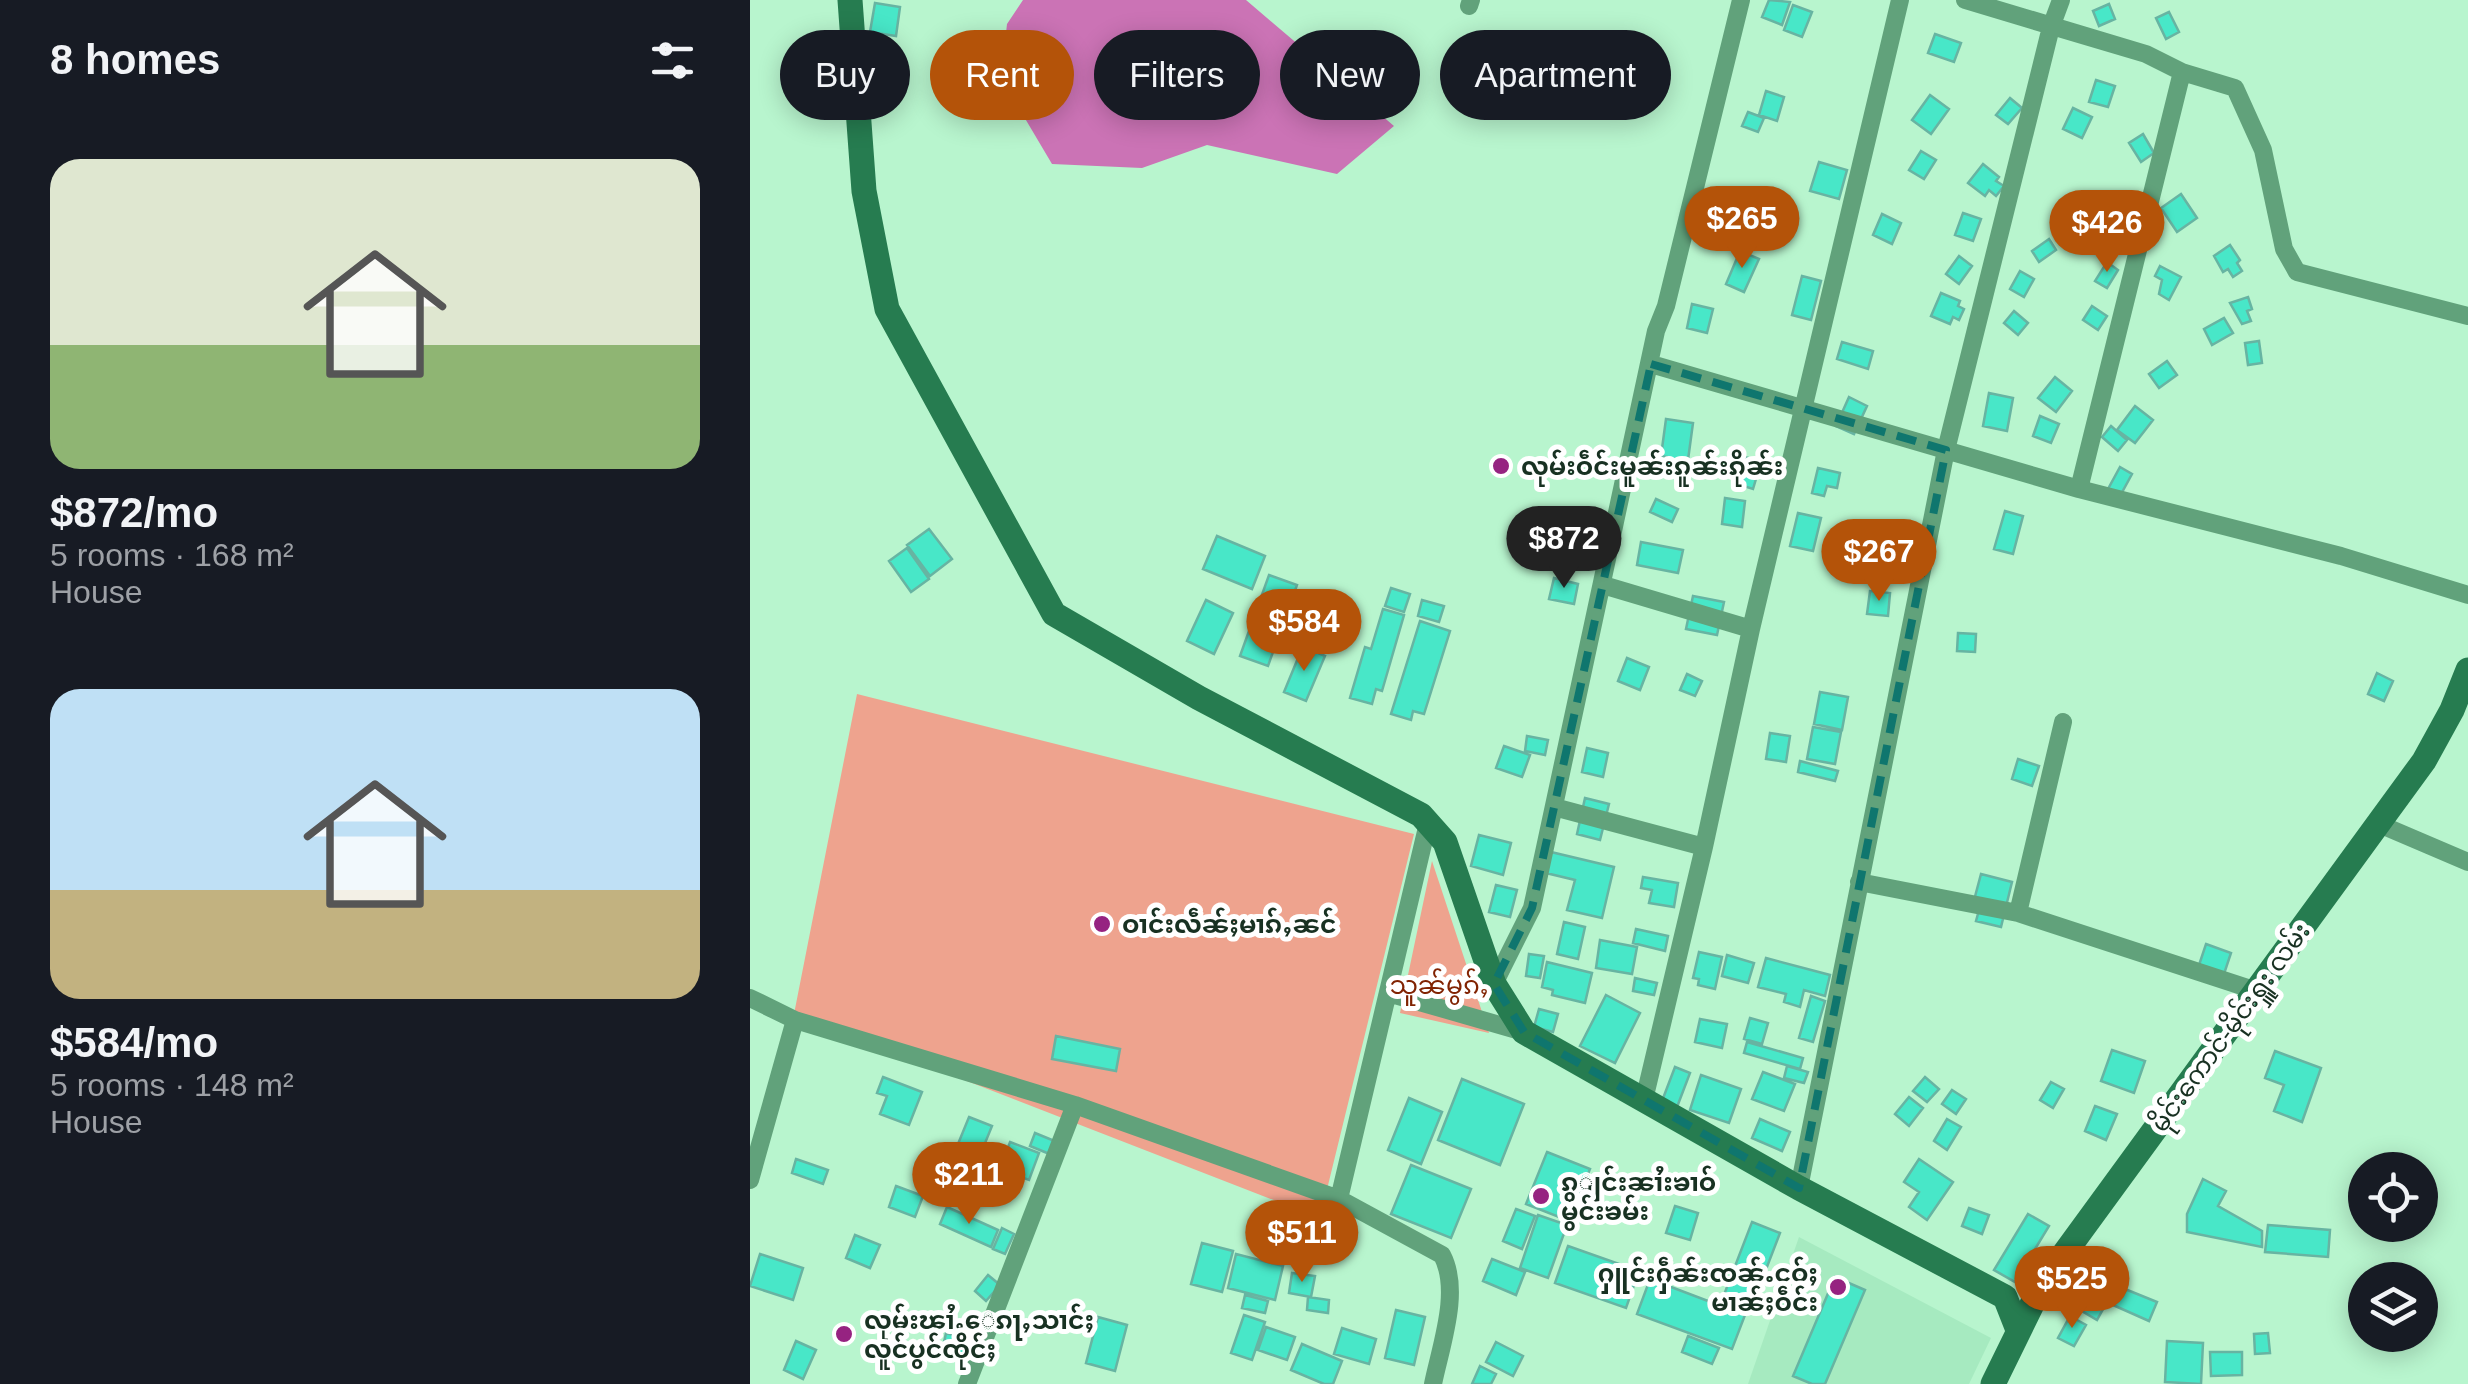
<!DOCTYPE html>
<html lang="en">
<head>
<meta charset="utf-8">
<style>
  body { margin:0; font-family:Arial,"Noto Sans Myanmar",sans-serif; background:#20242c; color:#f1f3f6; height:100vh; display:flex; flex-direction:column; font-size:38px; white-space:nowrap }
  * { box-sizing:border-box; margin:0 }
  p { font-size:32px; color:#9ea1a6 }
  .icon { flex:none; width:55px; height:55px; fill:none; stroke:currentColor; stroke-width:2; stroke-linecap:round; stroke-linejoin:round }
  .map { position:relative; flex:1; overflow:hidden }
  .panel { display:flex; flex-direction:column; background:#171b24; width:750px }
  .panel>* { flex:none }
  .top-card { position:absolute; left:30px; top:30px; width:950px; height:90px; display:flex; gap:20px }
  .controls { position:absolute; left:1598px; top:1152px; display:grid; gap:20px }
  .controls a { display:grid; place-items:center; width:90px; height:90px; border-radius:50%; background:#171b24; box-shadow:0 5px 25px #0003; font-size:50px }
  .price { position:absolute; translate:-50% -85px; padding:0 22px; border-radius:35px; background:#b45309; color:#fff; font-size:32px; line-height:65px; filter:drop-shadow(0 2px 5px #0008) }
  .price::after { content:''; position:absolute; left:50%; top:60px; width:30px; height:22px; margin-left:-15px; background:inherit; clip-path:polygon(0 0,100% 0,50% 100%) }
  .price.current { background:#222; color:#fff }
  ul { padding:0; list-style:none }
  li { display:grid; align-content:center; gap:20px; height:530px; padding:0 50px }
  li span { display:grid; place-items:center; height:310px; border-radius:30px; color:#555 }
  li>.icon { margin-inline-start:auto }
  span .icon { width:180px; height:180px; fill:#fffc; stroke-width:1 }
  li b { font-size:42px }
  h2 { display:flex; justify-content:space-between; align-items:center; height:120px; padding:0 50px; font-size:42px }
  .tag { padding:0 35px; border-radius:45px; background:#171b24; box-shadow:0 5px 25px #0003; font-size:35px; line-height:90px }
  .tag.current { background:#b45309; color:#fff }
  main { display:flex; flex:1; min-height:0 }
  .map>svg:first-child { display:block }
  .built { fill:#a6eac0 }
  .green { fill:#eea38e }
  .water { fill:#cb73b5 }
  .building { fill:#48e7c8; stroke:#67b4a2; stroke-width:2.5 }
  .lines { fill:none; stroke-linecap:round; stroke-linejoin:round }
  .street { stroke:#61a27b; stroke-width:18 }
  .secondary { stroke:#267c50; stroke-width:25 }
  .marked { fill:none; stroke:#0f766e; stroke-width:8; stroke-dasharray:20 12; stroke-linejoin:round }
  .poi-dot { fill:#962381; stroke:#fff; stroke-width:4 }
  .labels { text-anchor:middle; stroke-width:10; stroke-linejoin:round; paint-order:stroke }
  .poi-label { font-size:25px; font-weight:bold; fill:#183122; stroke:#fff; text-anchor:start }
  .park-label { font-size:25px; fill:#812302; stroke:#fff }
  .street-label { font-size:25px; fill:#183122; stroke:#fff }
</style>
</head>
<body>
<main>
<section class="panel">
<h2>8 homes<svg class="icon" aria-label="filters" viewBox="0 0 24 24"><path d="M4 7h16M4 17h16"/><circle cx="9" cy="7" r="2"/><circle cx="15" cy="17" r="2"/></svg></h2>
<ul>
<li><span style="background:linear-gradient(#dfe7d0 60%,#8fb573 0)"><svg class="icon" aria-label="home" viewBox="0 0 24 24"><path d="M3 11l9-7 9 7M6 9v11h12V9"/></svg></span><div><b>$872/mo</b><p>5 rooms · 168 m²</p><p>House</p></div></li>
<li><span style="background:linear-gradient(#bfe0f5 65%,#c2b280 0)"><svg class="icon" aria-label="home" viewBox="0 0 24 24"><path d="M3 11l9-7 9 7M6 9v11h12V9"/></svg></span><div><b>$584/mo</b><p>5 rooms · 148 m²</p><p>House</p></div></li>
</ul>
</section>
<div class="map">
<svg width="1718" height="1384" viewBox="0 0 1718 1384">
  <rect width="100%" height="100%" fill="#b8f5ce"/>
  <path class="built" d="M1049,1237L1241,1338L1219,1384H998Z"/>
  <path class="green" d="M107,694L664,834L570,1218L44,1014Z
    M682,861L739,1033L650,1013Z"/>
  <path class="water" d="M273,0H496L644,126L587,174L457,145L392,168L302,164L251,78L257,24Z"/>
  <path class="building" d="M1019,0L1040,2L1032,25L1012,17Z
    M125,3L150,7L146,36L120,32Z
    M1359,4L1365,19L1349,26L1343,11Z
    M1043,5L1062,12L1052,37L1034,30Z
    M1419,12L1429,32L1416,39L1406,18Z
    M1185,34L1211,43L1204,62L1178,53Z
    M1346,80L1365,86L1358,107L1339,102Z
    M1016,91L1034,97L1027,121L1009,115Z
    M1180,95L1199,109L1181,134L1162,120Z
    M1260,98L1272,108L1258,124L1246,115Z
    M1323,108L1342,117L1332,138L1313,129Z
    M998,112L1014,118L1008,132L992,126Z
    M1393,134L1404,153L1391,162L1379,143Z
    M1171,151L1186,160L1174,179L1159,170Z
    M1069,162L1097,170L1089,199L1060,191Z
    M1233,164L1249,177L1246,181L1254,186L1246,196L1239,190L1235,196L1218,183Z
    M1431,194L1447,218L1427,232L1411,208Z
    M1319,201L1328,215L1314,225L1304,211Z
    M1213,213L1231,219L1223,241L1205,235Z
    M1132,214L1151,223L1142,244L1123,235Z
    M1367,221L1378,236L1363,248L1351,232Z
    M1299,239L1306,250L1289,262L1282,251Z
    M1480,245L1490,260L1487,263L1492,271L1483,277L1478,269L1473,272L1464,256Z
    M990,251L1009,259L994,292L976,284Z
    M1209,256L1222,266L1209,284L1196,274Z
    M1357,262L1368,270L1357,288L1345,281Z
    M1410,266L1431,277L1419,300L1409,294L1412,280L1405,276Z
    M1270,271L1284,279L1274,297L1260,289Z
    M1052,276L1071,281L1061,320L1042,315Z
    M1191,293L1210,301L1208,306L1214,309L1209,320L1203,317L1200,324L1181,316Z
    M1498,297L1502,309L1497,311L1501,321L1492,324L1480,303Z
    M942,304L963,309L957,333L937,328Z
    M1342,306L1357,316L1348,330L1333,320Z
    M1264,311L1278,323L1268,335L1254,323Z
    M1474,318L1483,333L1462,345L1454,329Z
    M1509,341L1512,363L1498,365L1495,343Z
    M1092,342L1123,351L1118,369L1087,359Z
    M1417,361L1427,375L1409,388L1399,374Z
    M1305,377L1322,391L1306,412L1288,398Z
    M1239,393L1263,398L1257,431L1233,426Z
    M1099,397L1117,406L1104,434L1086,426Z
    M1385,406L1403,420L1385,443L1367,430Z
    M1290,416L1309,424L1301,443L1283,436Z
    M916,419L943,423L938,460L931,459L930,468L916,465L917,457L911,456Z
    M1361,426L1377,440L1368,451L1352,437Z
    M995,457L1011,462L1003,489L987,484Z
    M1370,467L1382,474L1370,496L1358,489Z
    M1068,468L1090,473L1087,488L1077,486L1074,496L1062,493Z
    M975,498L995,501L992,527L972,524Z
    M906,499L928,509L922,522L900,512Z
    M1255,511L1273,516L1263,554L1244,549Z
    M1048,513L1071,518L1063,551L1040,546Z
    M815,519L837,524L831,553L809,548Z
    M179,529L202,559L180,576L157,545Z
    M467,536L515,556L502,589L453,569Z
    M891,542L933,550L928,573L887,565Z
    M157,548L179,579L161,592L139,561Z
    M519,575L547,585L518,666L490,656Z
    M804,578L828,584L824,604L799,599Z
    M641,588L660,594L654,612L635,606Z
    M1120,591L1140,593L1138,616L1117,614Z
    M943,596L974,602L967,635L936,629Z
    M456,600L483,613L464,654L437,641Z
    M672,600L694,606L689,622L668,616Z
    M633,609L654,615L632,691L626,689L622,704L600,698L615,647L621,649Z
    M670,621L700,631L674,714L663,711L661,720L641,714Z
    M1208,633L1226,634L1225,652L1207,651Z
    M553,646L575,656L556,701L534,692Z
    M877,658L899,667L890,690L868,681Z
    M1627,673L1643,681L1634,701L1618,694Z
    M937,674L952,681L945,696L930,690Z
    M1070,692L1098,697L1092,730L1064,724Z
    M1063,727L1091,732L1085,764L1057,759Z
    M1020,733L1040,736L1036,762L1016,759Z
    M777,736L798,740L795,755L775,751Z
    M754,746L780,755L772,777L746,768Z
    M837,748L858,753L853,777L832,772Z
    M1268,759L1289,766L1282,786L1262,779Z
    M1050,761L1088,771L1085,781L1048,772Z
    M835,798L859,804L850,840L827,834Z
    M729,835L761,843L753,875L721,866Z
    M801,852L864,867L852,918L817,910L825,880L796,873Z
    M1231,874L1262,882L1251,927L1226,921L1229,910L1222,908Z
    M893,877L928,883L924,907L899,903L902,890L891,888Z
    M746,885L767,890L760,917L739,912Z
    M814,922L835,927L828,959L807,954Z
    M886,929L918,936L915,951L883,943Z
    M850,940L887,947L882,974L846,968Z
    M1456,944L1481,953L1473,977L1448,968Z
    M949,952L972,957L965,989L948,985L949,979L943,978Z
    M779,954L794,956L790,978L776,976Z
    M977,955L1004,963L998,983L972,976Z
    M1016,958L1080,975L1075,996L1054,990L1050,1007L1034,1002L1036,994L1008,987Z
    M797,962L842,973L835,1003L802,995L803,990L792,987Z
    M885,978L907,983L904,995L883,991Z
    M856,995L890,1013L865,1063L830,1046Z
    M1061,996L1075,1001L1063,1042L1049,1038Z
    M789,1009L808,1014L803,1032L784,1027Z
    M1000,1018L1018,1023L1012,1044L994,1039Z
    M950,1019L977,1024L972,1048L945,1042Z
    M306,1036L370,1049L366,1071L302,1059Z
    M997,1042L1053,1058L1050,1069L994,1053Z
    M1362,1050L1395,1061L1384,1093L1351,1081Z
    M1525,1051L1571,1068L1552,1122L1524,1111L1534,1085L1515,1078Z
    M1037,1066L1058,1072L1054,1083L1034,1078Z
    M925,1067L940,1073L927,1107L912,1101Z
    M1013,1072L1045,1084L1034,1111L1002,1099Z
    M951,1075L991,1089L979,1123L940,1110Z
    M133,1077L172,1092L159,1125L130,1114L137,1096L127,1093Z
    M1175,1077L1189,1089L1177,1102L1163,1091Z
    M712,1079L774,1104L750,1165L688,1140Z
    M1301,1082L1314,1089L1303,1108L1290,1100Z
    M1202,1090L1216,1099L1206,1114L1192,1104Z
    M1159,1097L1173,1108L1159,1126L1145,1114Z
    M659,1098L692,1112L671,1164L638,1150Z
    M1345,1106L1367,1114L1356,1140L1335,1131Z
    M219,1117L242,1126L231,1153L208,1144Z
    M1010,1119L1040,1132L1032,1151L1002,1138Z
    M1197,1119L1211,1127L1197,1150L1184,1141Z
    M285,1133L307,1142L302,1155L280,1146Z
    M260,1142L289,1153L279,1180L250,1169Z
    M797,1152L840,1169L819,1221L776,1204Z
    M46,1159L78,1170L73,1184L42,1173Z
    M1169,1159L1203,1182L1177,1220L1159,1207L1169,1192L1154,1182Z
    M661,1165L721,1189L701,1238L641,1214Z
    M1453,1179L1476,1191L1468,1206L1512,1231V1247L1437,1232V1214Z
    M146,1186L173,1196L165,1217L139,1207Z
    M925,1206L948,1213L940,1240L916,1233Z
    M197,1207L248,1230L241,1247L190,1224Z
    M1219,1208L1239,1215L1232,1234L1212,1226Z
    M766,1209L785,1216L772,1249L753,1241Z
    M1278,1214L1299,1226L1265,1282L1244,1270Z
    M788,1215L817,1225L798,1278L770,1268Z
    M1002,1222L1030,1233L1000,1311L972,1300Z
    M1518,1225L1580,1230L1578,1257L1515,1252Z
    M252,1228L264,1234L255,1254L243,1249Z
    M105,1235L130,1245L120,1268L96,1258Z
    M452,1243L483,1251L472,1292L441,1284Z
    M818,1246L889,1271L876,1308L805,1283Z
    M10,1254L53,1268L43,1300L0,1286Z
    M486,1254L533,1266L525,1300L478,1288Z
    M742,1259L775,1272L766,1295L733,1281Z
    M1345,1271L1367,1284L1347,1320L1325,1307Z
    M542,1273L565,1276L561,1297L539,1293Z
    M238,1275L250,1285L236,1301L225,1291Z
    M1085,1277L1115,1290L1075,1384H1062L1043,1376Z
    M900,1279L995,1315L982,1349L887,1314Z
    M1370,1287L1407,1302L1399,1321L1363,1305Z
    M495,1295L518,1301L515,1313L492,1308Z
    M558,1297L579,1300L578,1313L557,1310Z
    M646,1310L675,1317L664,1365L635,1358Z
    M494,1315L515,1322L502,1360L481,1353Z
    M1320,1316L1336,1325L1324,1346L1308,1338Z
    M348,1317L377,1325L365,1371L336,1363Z
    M516,1327L545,1337L537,1360L508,1350Z
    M592,1328L626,1339L619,1364L584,1354Z
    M196,1333L219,1339L214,1361L191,1356Z
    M1518,1333L1520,1353L1505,1354L1504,1334Z
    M938,1336L969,1348L962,1364L932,1352Z
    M46,1341L66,1350L53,1379L34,1370Z
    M1417,1341L1453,1343L1451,1384L1415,1382Z
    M746,1342L773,1356L763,1376L736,1362Z
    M552,1344L592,1361L583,1384H574L541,1370Z
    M1460,1352H1492V1375L1461,1376Z
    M730,1366L746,1374L741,1384H722Z"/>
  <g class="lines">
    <path class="street" d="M1215,0L1396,54L1432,72L1485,88L1513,150L1534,249L1547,272L1718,316
      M719,6L721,0
      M901,364L1329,489L1591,556L1718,595
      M1329,489L1432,72
      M853,585L1001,629
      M804,807L954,847
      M1629,824L1718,862
      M1109,882L1268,913L1507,991
      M1268,913L1313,722
      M744,984L782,908L906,331L916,306L991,0
      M638,993L774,1032
      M0,998L45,1020L325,1105L589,1199L692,1255C711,1291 691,1345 683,1384
      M894,1100L954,847L1001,629L1150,0
      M0,1180L45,1020
      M1049,1188L1196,450L1301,27L1311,0
      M589,1199L678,823
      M217,1384L325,1105"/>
    <path class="secondary" d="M100,0L114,191L137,309L304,614L449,698L671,815L695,842L744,984L774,1032L1049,1188L1255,1297L1268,1330
      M1243,1384L1292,1284L1674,761L1702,710L1718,670"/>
  </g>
  <path class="marked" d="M901,364L1196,450L1049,1188L774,1032L744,984L782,908Z"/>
  <g class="poi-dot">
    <circle cx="751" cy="466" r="10"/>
    <circle cx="352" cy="924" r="10"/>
    <circle cx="791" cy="1196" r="10"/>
    <circle cx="1088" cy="1287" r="10"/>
    <circle cx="94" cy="1334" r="10"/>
  </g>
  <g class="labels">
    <g class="poi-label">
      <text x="771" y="475">လုမ်းဝဵင်းမူၼ်းၵူၼ်းၵိုၼ်း</text>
      <text x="372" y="933">ဝၢင်းလဵၼ်ႈမၢၵ်ႇၼင်</text>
      <text x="811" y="1191">ၵွျင်းၼၢႆးၶၢဝ်<tspan x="811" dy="29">မွင်းၶမ်း</tspan></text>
      <text x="1068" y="1282" text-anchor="end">ႁူင်းႁဵၼ်းၸၼ်ႉငဝ်ႈ<tspan x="1068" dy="29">မၢၼ်ႈဝဵင်း</tspan></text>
      <text x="114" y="1329">လုမ်းၽၢႆႇေၵႃႇသၢင်ႈ<tspan x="114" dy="29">လူင်ပွင်ၸိုင်ႈ</tspan></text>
    </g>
    <g class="park-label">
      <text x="689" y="994">သူၼ်မွၵ်ႇ</text>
    </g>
    <g class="street-label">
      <text transform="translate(1480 1027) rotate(-54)" y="9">မိုင်းကောင်-မိုင်းရှူး လမ်း</text>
    </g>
  </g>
</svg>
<div class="controls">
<a><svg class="icon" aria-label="locate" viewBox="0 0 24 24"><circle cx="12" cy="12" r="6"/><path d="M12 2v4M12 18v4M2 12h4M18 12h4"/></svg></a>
<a><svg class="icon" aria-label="layers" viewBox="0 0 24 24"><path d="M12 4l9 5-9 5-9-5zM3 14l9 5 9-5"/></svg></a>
</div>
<b class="price" style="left:992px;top:271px">$265</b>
<b class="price" style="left:1357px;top:275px">$426</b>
<b class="price current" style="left:814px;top:591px">$872</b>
<b class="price" style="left:1129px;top:604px">$267</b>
<b class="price" style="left:554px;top:674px">$584</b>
<b class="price" style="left:219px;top:1227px">$211</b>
<b class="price" style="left:552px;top:1285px">$511</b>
<b class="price" style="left:1322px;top:1331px">$525</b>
<div class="top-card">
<a class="tag">Buy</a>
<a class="tag current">Rent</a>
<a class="tag">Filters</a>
<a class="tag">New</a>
<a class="tag">Apartment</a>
</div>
</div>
</main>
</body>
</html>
